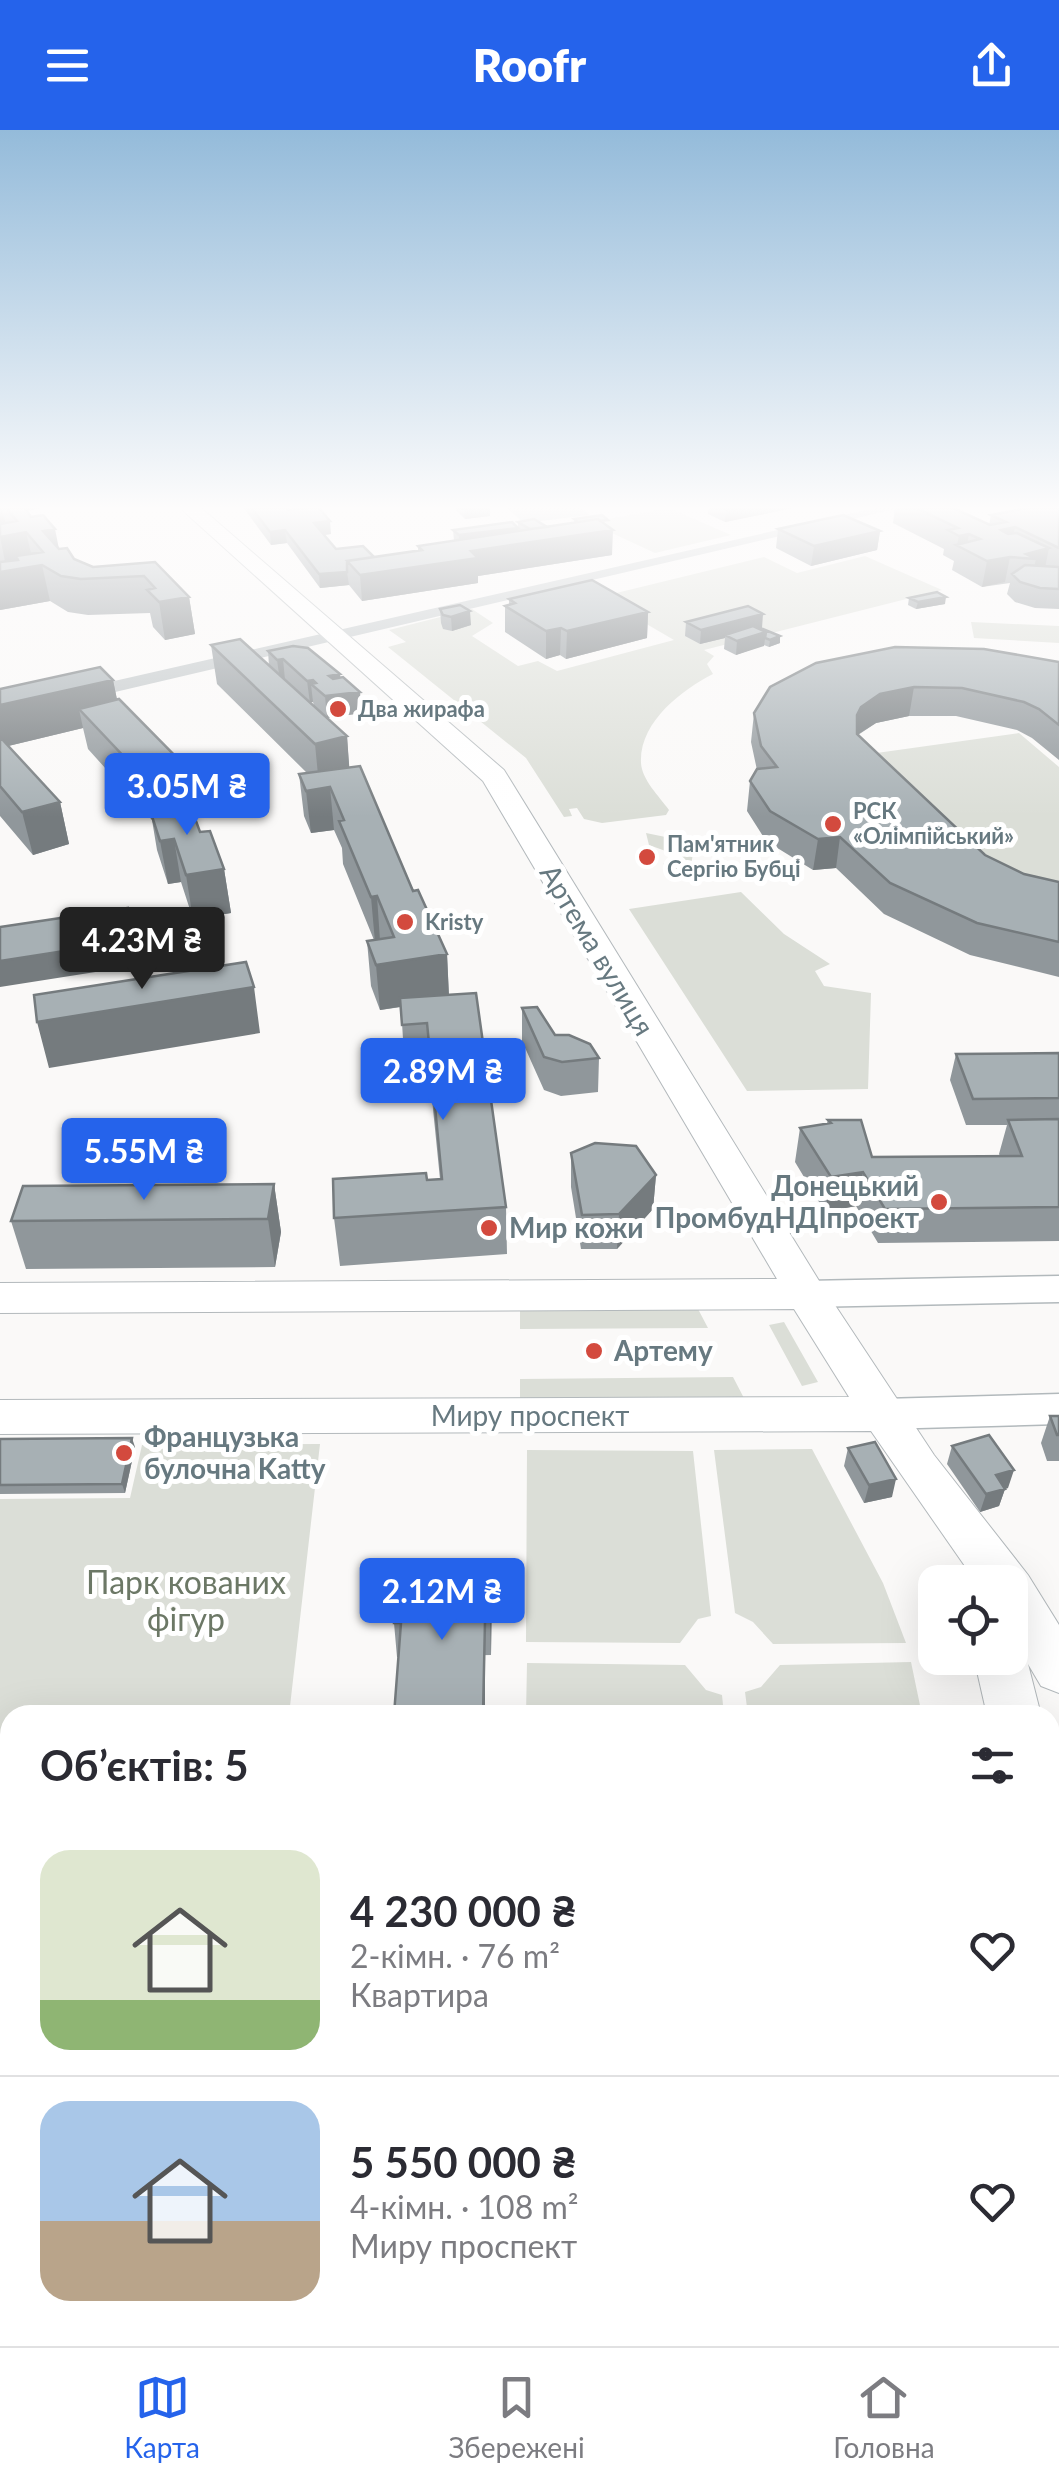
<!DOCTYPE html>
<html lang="uk">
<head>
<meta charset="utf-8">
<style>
  body { margin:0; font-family:Lato,sans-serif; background:#f2f2f3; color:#2b2b33; height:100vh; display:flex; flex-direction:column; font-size:38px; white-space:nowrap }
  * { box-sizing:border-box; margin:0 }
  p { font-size:32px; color:#7c7c81 }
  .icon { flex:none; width:55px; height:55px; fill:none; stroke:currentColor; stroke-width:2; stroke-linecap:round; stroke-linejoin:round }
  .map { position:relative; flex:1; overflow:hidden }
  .panel { position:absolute; left:0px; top:1575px; width:1060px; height:642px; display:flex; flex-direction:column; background:#fff; border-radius:30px 30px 0 0; box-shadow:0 10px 40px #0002 }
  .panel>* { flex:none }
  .buttons { position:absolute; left:918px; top:1435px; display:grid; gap:20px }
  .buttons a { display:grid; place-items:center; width:110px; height:110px; border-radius:20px; background:#fff; box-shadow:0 10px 40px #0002; font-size:50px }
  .price { position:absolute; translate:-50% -85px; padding:0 22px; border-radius:10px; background:#2563eb; color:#fff; font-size:32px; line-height:65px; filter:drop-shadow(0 2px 5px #0008) }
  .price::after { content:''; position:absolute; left:50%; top:60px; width:30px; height:22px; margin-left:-15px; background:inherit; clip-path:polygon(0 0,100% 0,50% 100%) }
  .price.on { background:#222; color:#fff }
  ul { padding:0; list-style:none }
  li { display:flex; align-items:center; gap:30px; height:250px; padding:0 40px }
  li+li { border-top:2px solid #e1e1e2 }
  li span { display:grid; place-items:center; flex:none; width:280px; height:200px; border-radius:30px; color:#555 }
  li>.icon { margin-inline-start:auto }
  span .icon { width:120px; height:120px; fill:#fffc; stroke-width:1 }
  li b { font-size:42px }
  h2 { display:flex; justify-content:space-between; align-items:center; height:120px; padding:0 40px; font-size:42px }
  header { display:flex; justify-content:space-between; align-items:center; height:130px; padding:0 40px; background:#2563eb; color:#fff; font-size:45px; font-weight:800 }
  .dock { display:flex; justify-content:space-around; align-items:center; height:140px; border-top:2px solid #e1e1e2; background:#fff; font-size:28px; color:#7c7c81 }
  .dock a { display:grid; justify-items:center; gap:5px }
  .dock .on { color:#2563eb }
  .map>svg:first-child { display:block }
  .green { fill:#dbded7 }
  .water { fill:#b7c5c6 }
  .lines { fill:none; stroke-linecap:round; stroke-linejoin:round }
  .secondary-casing { stroke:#b2b9bc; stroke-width:3 }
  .primary-casing { stroke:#b3b9bc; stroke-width:2 }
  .tertiary { fill:#bfc5c7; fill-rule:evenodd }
  .secondary { fill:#fff; fill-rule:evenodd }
  .primary { fill:#fff; fill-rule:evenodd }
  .wall { fill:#90979b }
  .shaded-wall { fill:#757b7e }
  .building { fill:#a7b0b4; stroke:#757b7e; stroke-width:2.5 }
  .poi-dot { fill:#d34a3e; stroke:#fff; stroke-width:4 }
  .labels { text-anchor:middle; stroke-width:10; stroke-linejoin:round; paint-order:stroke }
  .far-poi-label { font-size:22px; font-weight:bold; fill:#677980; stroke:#fff; text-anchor:start }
  .street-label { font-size:28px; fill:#677980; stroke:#fff }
  .poi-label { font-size:28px; font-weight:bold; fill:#677980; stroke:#fff; text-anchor:start }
  .near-park-label { font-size:32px; fill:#6c7866; stroke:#fff }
</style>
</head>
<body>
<header><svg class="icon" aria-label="menu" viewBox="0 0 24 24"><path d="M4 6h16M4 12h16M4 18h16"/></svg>Roofr<svg class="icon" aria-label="share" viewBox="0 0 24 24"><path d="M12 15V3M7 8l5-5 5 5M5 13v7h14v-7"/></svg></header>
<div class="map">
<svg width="1059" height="2216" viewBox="0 0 1059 2216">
  <rect width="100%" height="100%" fill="#faf9f8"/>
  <path class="green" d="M669,378L731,405L655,423L601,398L610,396L602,390Z
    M865,426L942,460L704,520L714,526L707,534L713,544C682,560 639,592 641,633C642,650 659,666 669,680L666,685L602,693L584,689L577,678L569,679L572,686L564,687L526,628L388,517L406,512L389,500L472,479L493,493L472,506L518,536L538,531L557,541L674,510L600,467L764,427L797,443Z
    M971,492L1059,496V513L974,508Z
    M1019,603L1059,637V753L991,764L855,626Z
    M646,703L680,710L693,723L691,736L676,743L663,734L672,727L671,723L649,715Z
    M741,762L784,804L830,834L815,841L824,856L871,863L868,959L747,961L629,779Z
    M698,1179L708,1198L520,1199V1180Z
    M784,1192L818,1252L802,1256L769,1195Z
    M733,1247L746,1272L520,1270V1249Z
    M320,1314L289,1585H10V2208H225L224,2216H0V1369L130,1368L142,1315Z
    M812,1319L883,1453L906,1513L773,1514L753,1492L735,1483L714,1320Z
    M527,1320L693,1321L711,1486L698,1489L680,1513L526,1512Z
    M911,1532L922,1585H748L745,1562L761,1557L780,1535Z
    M527,1533L685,1535L706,1560L722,1565L724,1585H526Z
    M1050,2165L1059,2216H841L827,2208H1050Z
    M530,2208H790V2209L774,2216H530Z"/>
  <path class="water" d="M506,377H580L590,385L524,393Z"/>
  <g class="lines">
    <g class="secondary-casing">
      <path id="secondary" d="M1059,1146V1172L806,1177L793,1173L788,1164L793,1155L806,1151Z
        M1059,1264V1294L883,1299L869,1295L863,1284L869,1273L883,1269Z"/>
    </g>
    <g class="primary-casing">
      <path id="primary" d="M179,377H200L504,640L821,1154L934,1325L1028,1445L1059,1495V1563L1041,1556L1028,1534L1041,1585H987L974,1528H1010V1509L1013,1510L1010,1452H976L871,1301L0,1304V1270L849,1267L794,1179L0,1183V1153L777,1149L483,651Z
        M1050,1699L1059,1703V1790L1050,1786Z"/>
    </g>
    <path class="tertiary" d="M879,377H904L0,589V577Z"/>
    <use href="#secondary" class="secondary"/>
    <use href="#primary" class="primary"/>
  </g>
  <path class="wall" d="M0,377H45L27,381L59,419L74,429L93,437L155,432L189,467L195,504L165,510L153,497L150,483L88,485L68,482L50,471L0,480Z
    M243,377H286L331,404L324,405L336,419L374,427L418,421V416L454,411L453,400L518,398V401V392L547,397L574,393V389L608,396L612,425L478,446V453L362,471L349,455L320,458L287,413L271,415Z
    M456,377H490V386L465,389L457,381Z
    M709,377H798L725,392L708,384Z
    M895,377H951L989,395L991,385L1059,377V479L1035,478L1015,472L1007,464L1010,453L982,457L952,440L954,431L943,425L944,419L893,393Z
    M778,399L880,401L877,420L811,436L776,418Z
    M909,468L945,474L916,479L908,475Z
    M509,469L648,482L647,508L566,529L560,525L546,529L505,502V476L509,475Z
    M440,479L471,495L452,501L443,499L441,493Z
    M686,492L762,498L780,513L769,517L764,515L736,525L724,519L725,508L700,514L685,506Z
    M211,515L269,536L268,521L341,547L362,583L327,588L314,576L313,572H310L347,606L349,637L447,824L449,865L506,1077L507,1124L340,1136L334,1088L427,1050L440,1049L429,939L405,941L401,877L380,880L371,856L367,811L374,810L343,734L342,718L334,700L311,703L304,686L299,644L307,643L217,554Z
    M1059,532V630L1032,608L1017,600L956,586H909L876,593L858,605L985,725L1024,744L1059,752V847L970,825L884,784L836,738L813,740L766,711L747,681L750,651L757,640L751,612L754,583Z
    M113,550L117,570L188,639L195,681L193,682L200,702L224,739L231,783L193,789L181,752L168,754L157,720L152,690L88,619L83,598L8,616L60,672L69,714L33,725L0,686V559Z
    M522,878L555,905L599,928L598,962L561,966L544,960L522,911Z
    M1059,923V1111L878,1113L856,1076L825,1082L795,1032L800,998L827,993L828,990L872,1027L1000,1026L999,1024L1007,995H966L950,950L956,924Z
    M571,1023L656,1045L653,1079L617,1119H581L571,1057Z
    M274,1054L281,1102L275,1137L26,1139L11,1091Z
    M1050,1286H1059V1331H1047L1041,1313Z
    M0,1309L135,1317L125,1363L0,1364Z
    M952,1316L1008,1358L1005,1359L999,1376L980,1382L947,1334Z
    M848,1318L892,1367L864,1373L844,1336Z
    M491,1444V1525L397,1527L394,1493Z"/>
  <path class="shaded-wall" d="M0,377H2L8,405L0,406Z
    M14,377H45L25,381Z
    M464,377H490V386L465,389Z
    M726,377H798L725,392Z
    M330,391L331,404L315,406L314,393Z
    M1015,397L1010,422L1001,400Z
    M518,398V411L459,418V405Z
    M55,399L62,434L43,401Z
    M285,400L287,413L271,415L270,402Z
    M613,400L612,425L478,446V453L362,471L360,445L471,421Z
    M880,401L877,420L811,436L814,416Z
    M26,402L34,436L42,435L50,471L0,480V442L7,441L0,407Z
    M969,404L966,420L957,415L959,406Z
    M1049,418L1044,443L1032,446L1036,429L1026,424Z
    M1010,427L1005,452L982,457L987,431Z
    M347,442L349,455L320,458L319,444Z
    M189,467L195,504L165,510L159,472Z
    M946,467L945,474L916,479L918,472Z
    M470,481L471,495L452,501L451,487Z
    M648,482L647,508L566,529L567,501Z
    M763,484L762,498L725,505V508L700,514L701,500Z
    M561,498L560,525L546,529V501Z
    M766,502L764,516L736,525L737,511Z
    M780,506V513L769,517L770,510Z
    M283,529L285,550L280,551L277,530Z
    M340,544L342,564L360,562L362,583L327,588L325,566L329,546Z
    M113,550L121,589L79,579L83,598L0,618V575Z
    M313,550V556L311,554L313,572L310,573L307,551Z
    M914,557L909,586L876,593L857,605V585L861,577L880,564Z
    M347,606L350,647L319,655L315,614Z
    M188,639L195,681L154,692L146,650Z
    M330,657L334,700L311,703L306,661Z
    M60,672L69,714L33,725L22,682Z
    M840,707L836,738L813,740L818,709Z
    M174,709L181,752L168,754L160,711Z
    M224,739L231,783L193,789L186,745Z
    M377,766L380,811L375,812L371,767Z
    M135,810L140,835L0,857V831Z
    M447,824L449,869L380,880L376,835Z
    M254,857L260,903L49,938L37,892Z
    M863,1042L856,1076L825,1082L831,1047Z
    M656,1045L653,1079L617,1119L619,1084Z
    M274,1054L281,1102L275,1137L268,1089Z
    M132,1308L135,1317L125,1363L122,1354Z
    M1014,1340L1008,1358L990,1363L996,1345Z
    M896,1349L892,1367L864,1373L869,1355Z
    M1005,1359L999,1376L980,1382L986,1364Z
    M491,1444L492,1477L491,1525L490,1491Z
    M485,1491V1585H483Z"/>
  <path class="building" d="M5,377H24L31,387L43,385L55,399L43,401L59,419L67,418L74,429L93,437L155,432L189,467L159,472L147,460L155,458L144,446L81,449L61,446L42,435L0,442V432L18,430L16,426L43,422L26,402L0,407V394L17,391Z
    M251,377H286L288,380L318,377L330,391L314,393L336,419L363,416L374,427L347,431V442L319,444L285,400L270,402Z
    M914,377H951L990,395L1006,392L991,385L1033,377H1059V418L1015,397L1001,400L1008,404L1017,403L1049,418L1026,424L1036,429L1010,427L987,431L956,415L980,409L969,404L959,406L948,400L958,398Z
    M602,385L608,390L600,391L598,389L578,392L574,389Z
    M843,385L880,401L814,416L778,399Z
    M534,389L547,397L530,399L518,392Z
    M598,389L613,400L471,421L478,428L360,445L347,431L422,420L418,416Z
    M512,392L518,398L459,405L453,400Z
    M1025,435L1059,437V459L1040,458L1020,452L1012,444Z
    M592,450L648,482L567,501L561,498L546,501L505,476L515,473L509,469Z
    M937,462L946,467L918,472L909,468Z
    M460,475L470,481L451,487L443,485L440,479Z
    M748,476L763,484L701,500L686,492Z
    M753,495L780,506L770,510L765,508L766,502L753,496L743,499Z
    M753,496L766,502L737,511L725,505Z
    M240,509L347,606L315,614L211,515Z
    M293,516L308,518L340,544L329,546L333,549L343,547L360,562L325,566L311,554L316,553L313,550L307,551L283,529L277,530L268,521Z
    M895,517L984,519L1059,532V595L1039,579L1024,572L962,558L914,557L880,564L861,577L857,585V604L985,725L1024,744L1059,752V812L977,793L890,753L840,707L818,709L770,681L750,651L757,639L777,637L761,616L754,583L770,557L816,533Z
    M100,537L113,550L0,575V559Z
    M119,569L188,639L146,650L79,579Z
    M0,607L60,672L22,682L0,656Z
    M360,636L413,761L418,760L447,824L376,835L367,811L394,807L377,766L371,767L339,691L344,690L330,657L306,661L299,644Z
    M189,672L200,702L210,701L224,739L186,745L174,709L160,711L149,677Z
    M128,778L135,810L0,831V797Z
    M246,832L254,857L37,892L34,865Z
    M476,863L506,1077L334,1088L333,1049L426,1043L427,1050L442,1049L427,893L402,895L400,868Z
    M537,877L555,905H569L590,914L599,928L562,932L544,927L522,878Z
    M1059,923V968L973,969L956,924Z
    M1059,989V1077L885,1079L863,1042L831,1047L800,998L831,993L828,990H861L872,1027L1022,1026L1008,990Z
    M595,1013L636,1016L656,1045L619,1084L582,1085L571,1023Z
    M274,1054L268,1089L11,1091L23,1056Z
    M1050,1286H1059V1305H1057Z
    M989,1305L1014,1340L996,1345L1005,1359L986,1364L952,1316Z
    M132,1308L122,1354L0,1355V1309Z
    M875,1312L896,1349L869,1355L848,1318Z
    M397,1444H491L490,1491H485L483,1585H394L401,1493H394Z
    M351,2208H469V2209H477V2216H335V2210H351Z"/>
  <linearGradient id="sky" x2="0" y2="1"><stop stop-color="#94bbda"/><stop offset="0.55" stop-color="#fdfcfc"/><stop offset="1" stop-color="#fdfcfc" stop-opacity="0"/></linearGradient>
  <rect width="1059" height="687" fill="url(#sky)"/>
  <g class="poi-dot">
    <circle cx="338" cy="579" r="10"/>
    <circle cx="833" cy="694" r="10"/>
    <circle cx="647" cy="727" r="10"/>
    <circle cx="405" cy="792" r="10"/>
    <circle cx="939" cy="1072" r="10"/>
    <circle cx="489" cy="1098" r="10"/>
    <circle cx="594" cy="1221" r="10"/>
    <circle cx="124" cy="1323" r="10"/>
  </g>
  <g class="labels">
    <g class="far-poi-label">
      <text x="358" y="587">Два жирафа</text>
      <text x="853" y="689">РСК<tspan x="853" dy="25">«Олімпійський»</tspan></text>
      <text x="667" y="722">Пам'ятник<tspan x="667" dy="25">Сергію Бубці</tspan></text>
      <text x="425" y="800">Kristy</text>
    </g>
    <g class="street-label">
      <text transform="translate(597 820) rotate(59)" y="10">Артема вулиця</text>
      <text x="530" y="1296">Миру проспект</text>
    </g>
    <g class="poi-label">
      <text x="919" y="1066" text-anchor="end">Донецький<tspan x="919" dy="32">ПромбудНДІпроект</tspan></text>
      <text x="509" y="1108">Мир кожи</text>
      <text x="614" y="1231">Артему</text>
      <text x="144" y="1317">Французька<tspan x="144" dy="32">булочна Katty</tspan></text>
    </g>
    <g class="near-park-label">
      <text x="186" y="1464">Парк кованих<tspan x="186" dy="37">фігур</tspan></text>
    </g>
  </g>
</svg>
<div class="buttons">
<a><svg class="icon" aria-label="locate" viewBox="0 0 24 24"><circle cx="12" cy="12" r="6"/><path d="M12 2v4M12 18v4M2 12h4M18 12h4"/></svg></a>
</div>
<b class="price" style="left:187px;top:708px">3.05M ₴</b>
<b class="price on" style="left:142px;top:862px">4.23M ₴</b>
<b class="price" style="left:443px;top:993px">2.89M ₴</b>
<b class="price" style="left:144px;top:1073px">5.55M ₴</b>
<b class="price" style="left:442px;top:1513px">2.12M ₴</b>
<section class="panel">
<h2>Об’єктів: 5<svg class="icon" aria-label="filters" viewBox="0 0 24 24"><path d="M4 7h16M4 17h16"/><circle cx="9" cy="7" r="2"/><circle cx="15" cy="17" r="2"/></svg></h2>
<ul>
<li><span style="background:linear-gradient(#dfe7d0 75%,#8fb573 0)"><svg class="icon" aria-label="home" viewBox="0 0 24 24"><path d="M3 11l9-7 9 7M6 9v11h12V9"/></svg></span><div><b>4 230 000 ₴</b><p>2-кімн. · 76 m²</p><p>Квартира</p></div><svg class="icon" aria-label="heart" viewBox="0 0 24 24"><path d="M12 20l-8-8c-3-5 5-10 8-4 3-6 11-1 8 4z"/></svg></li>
<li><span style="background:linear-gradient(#a9c7e8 60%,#b9a48a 0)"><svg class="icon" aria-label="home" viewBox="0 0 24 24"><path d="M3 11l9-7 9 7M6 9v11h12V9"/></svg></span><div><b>5 550 000 ₴</b><p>4-кімн. · 108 m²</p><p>Миру проспект</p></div><svg class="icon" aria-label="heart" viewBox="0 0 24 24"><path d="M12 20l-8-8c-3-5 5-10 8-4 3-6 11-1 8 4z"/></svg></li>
</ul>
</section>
</div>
<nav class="dock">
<a class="on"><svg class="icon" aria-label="map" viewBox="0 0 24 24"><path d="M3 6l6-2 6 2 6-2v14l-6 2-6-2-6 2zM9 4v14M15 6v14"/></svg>Карта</a>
<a><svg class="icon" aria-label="saved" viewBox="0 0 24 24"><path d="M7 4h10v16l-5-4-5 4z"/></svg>Збережені</a>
<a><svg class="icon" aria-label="home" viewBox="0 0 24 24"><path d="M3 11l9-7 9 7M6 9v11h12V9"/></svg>Головна</a>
</nav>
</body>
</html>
